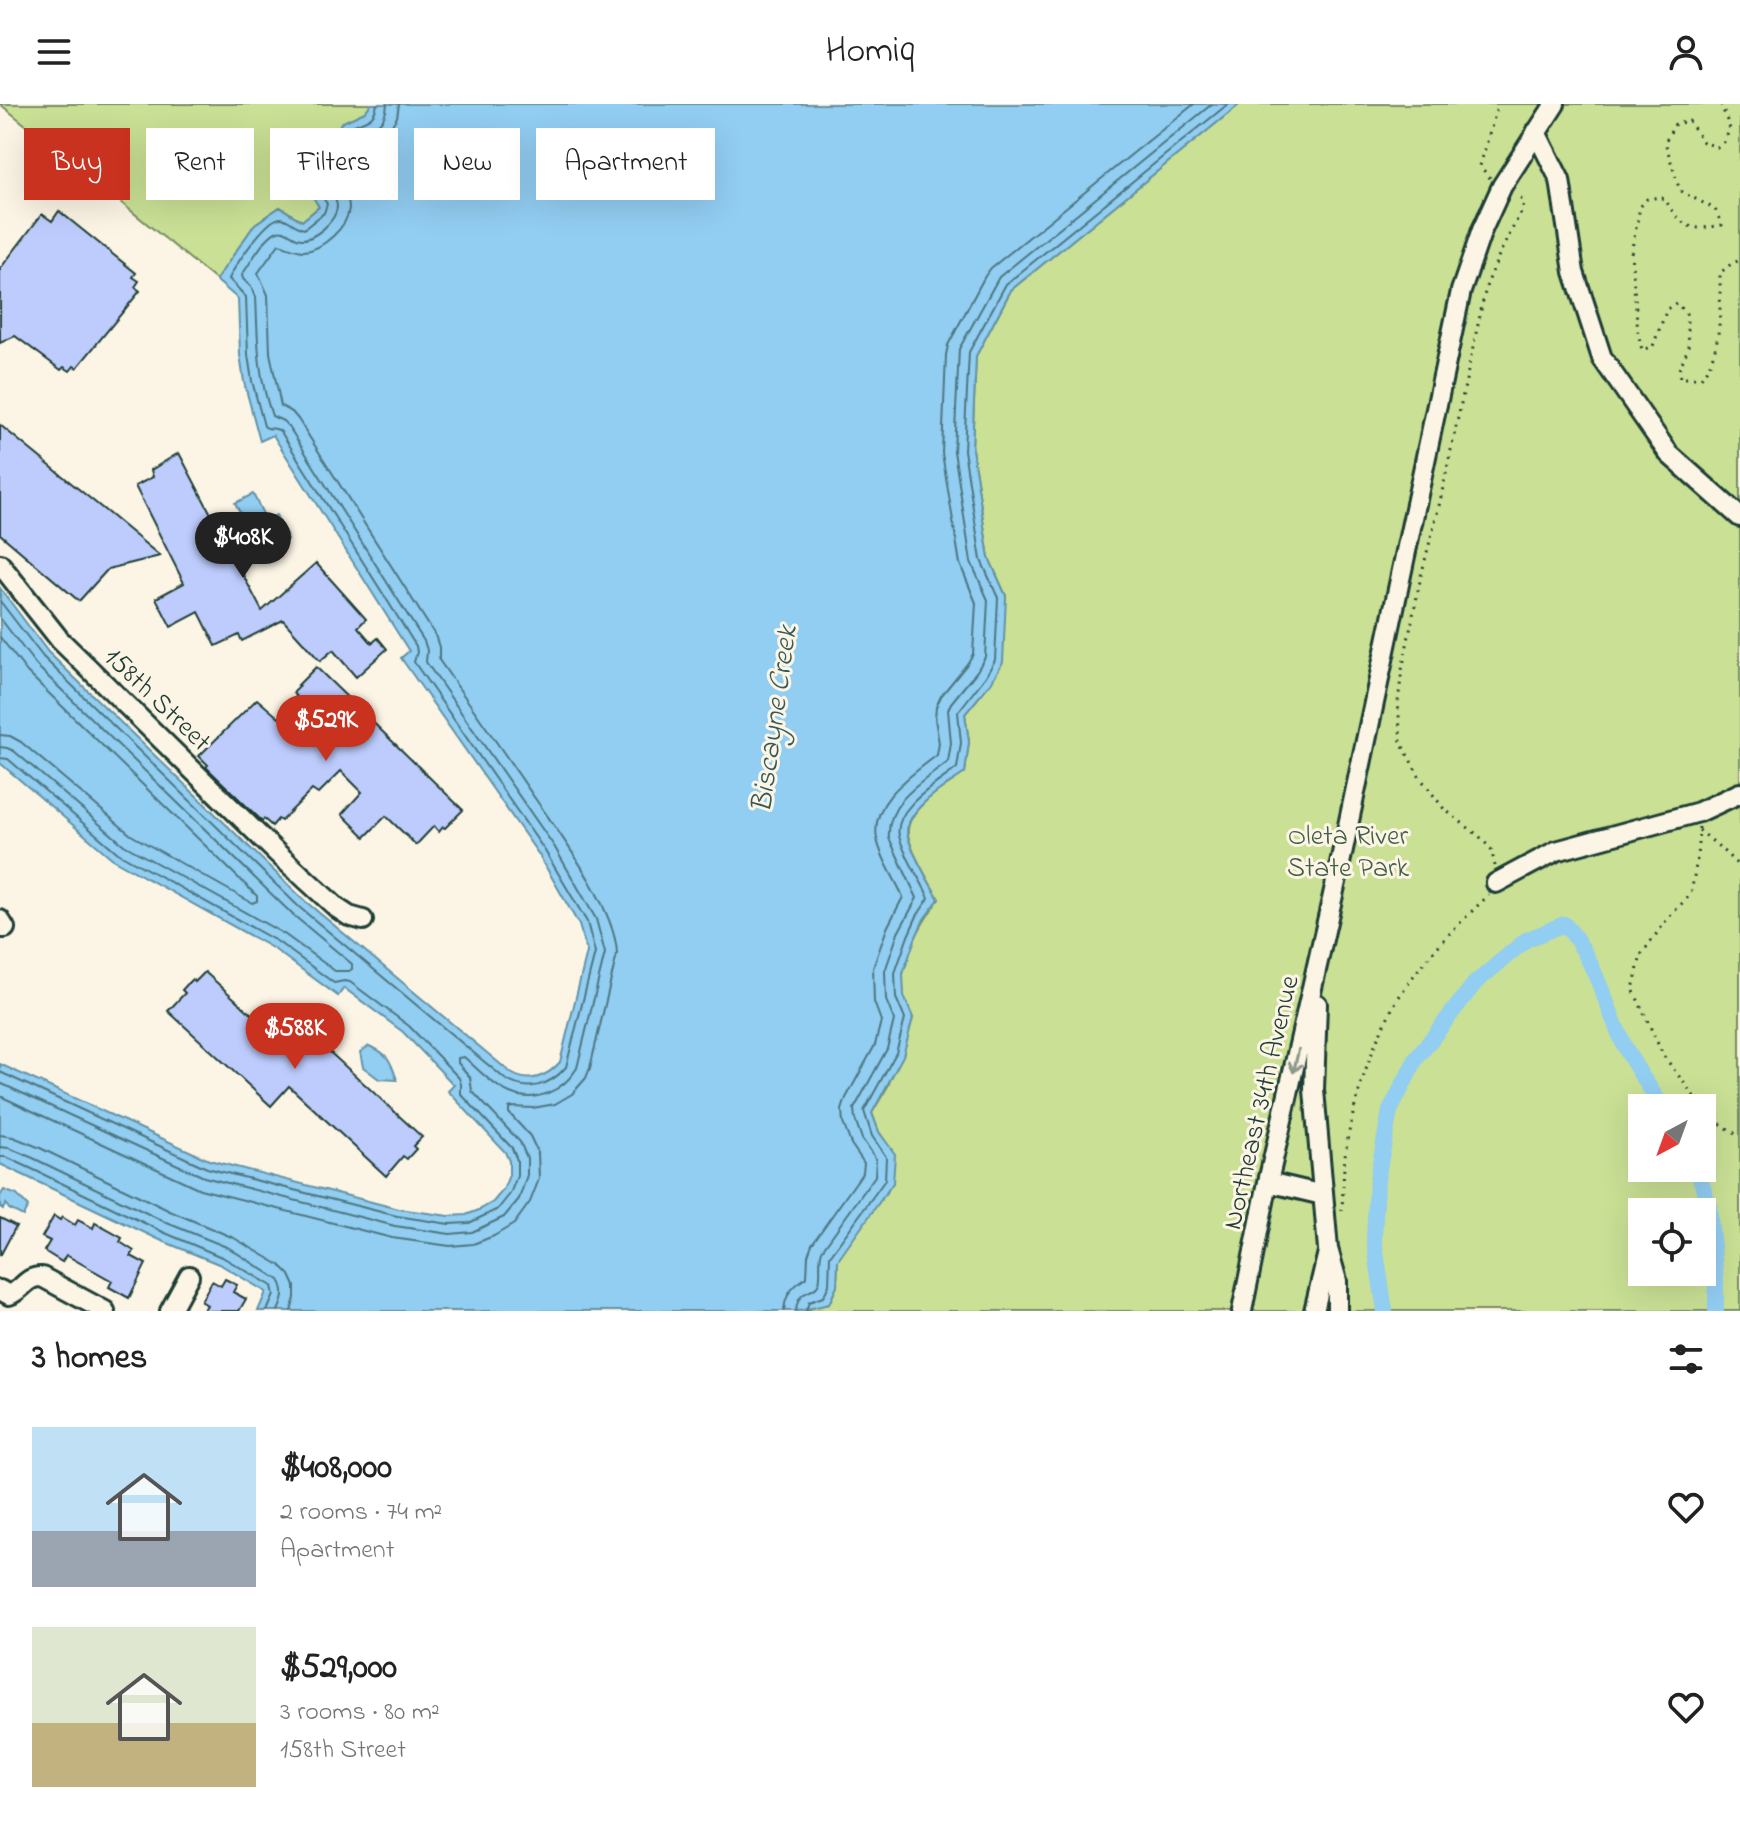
<!DOCTYPE html>
<html lang="en">
<head>
<meta charset="utf-8">
<style>
  body { margin:0; font-family:"Indie Flower",sans-serif; background:#f2f2f2; color:#222; height:100vh; display:flex; flex-direction:column; font-size:30px; white-space:nowrap }
  * { box-sizing:border-box; margin:0 }
  p { font-size:26px; color:#767676 }
  .icon { flex:none; width:44px; height:44px; fill:none; stroke:currentColor; stroke-width:2; stroke-linecap:round; stroke-linejoin:round }
  .map { position:relative; height:1207px; overflow:hidden }
  .side { display:flex; flex-direction:column; background:#fff; flex:1 }
  .side>* { flex:none }
  .top-card { position:absolute; left:24px; top:24px; width:800px; height:72px; display:flex; gap:16px }
  .needle { width:52px; rotate:221deg }
  .controls { position:absolute; left:1628px; top:990px; display:grid; gap:16px }
  .controls a { display:grid; place-items:center; width:88px; height:88px; border-radius:0px; background:#fff; box-shadow:0 8px 32px #0002; font-size:40px }
  .price { position:absolute; translate:-50% -68px; padding:0 18px; border-radius:28px; background:#c8321e; color:#fff; font-size:26px; line-height:52px; filter:drop-shadow(0 2px 4px #0008) }
  .price::after { content:''; position:absolute; left:50%; top:48px; width:24px; height:18px; margin-left:-12px; background:inherit; clip-path:polygon(0 0,100% 0,50% 100%) }
  .price.active { background:#222; color:#fff }
  ul { padding:0; list-style:none }
  li { display:flex; align-items:center; gap:24px; height:200px; padding:0 32px }
  li span { display:grid; place-items:center; flex:none; width:224px; height:160px; border-radius:0px; color:#555 }
  li>.icon { margin-inline-start:auto }
  span .icon { width:96px; height:96px; fill:#fffc; stroke-width:1 }
  li b { font-size:34px }
  h2 { display:flex; justify-content:space-between; align-items:center; height:96px; padding:0 32px; font-size:34px }
  .pill { padding:0 28px; border-radius:0px; background:#fff; box-shadow:0 8px 32px #0002; font-size:28px; line-height:72px }
  .pill.active { background:#c8321e; color:#fff }
  header { display:flex; justify-content:space-between; align-items:center; height:104px; padding:0 32px; background:#fff; font-size:36px; font-weight:600 }
  .map>svg:first-child { display:block }
  .green { fill:#cae095; stroke:#748e64; stroke-width:2; fill-rule:evenodd }
  .water { fill:#92cdf2; stroke:#6493a6; stroke-width:2 }
  .lines { fill:none; stroke-linecap:round; stroke-linejoin:round }
  .shore { stroke:#4d7780; stroke-width:2 }
  .canal { stroke:#92cdf2; stroke-width:16 }
  .building { fill:#bdccfd; stroke:#1f3d34; stroke-width:2 }
  .minor-casing { stroke:#1f3d34; stroke-width:24 }
  .path { stroke:#1f3d34; stroke-width:3; stroke-dasharray:2 6; stroke-linecap:butt }
  .minor { stroke:#fcf5e5; stroke-width:18 }
  .oneway { stroke:#8e998c }
  .labels { text-anchor:middle; stroke-width:6; stroke-linejoin:round; paint-order:stroke }
  .street-label { font-size:28px; fill:#1f3d34; stroke:#fcf5e5 }
  .park-label { font-size:28px; fill:#415e47; stroke:#fcf5e5 }
  .water-label { font-size:30px; font-style:italic; fill:#365a5a; stroke:#fcf5e5 }
</style>
</head>
<body>
<header><svg class="icon" aria-label="menu" viewBox="0 0 24 24"><path d="M4 6h16M4 12h16M4 18h16"/></svg>Homiq<svg class="icon" aria-label="person" viewBox="0 0 24 24"><circle cx="12" cy="8" r="4"/><path d="M4 21q1-7 8-7t8 7"/></svg></header>
<div class="map">
<svg width="1740" height="1207" viewBox="0 0 1740 1207">
  <rect width="100%" height="100%" fill="#fcf5e5"/>
  <filter id="ink" filterUnits="userSpaceOnUse"><feTurbulence type="fractalNoise" baseFrequency=".0125" numOctaves="2"/><feDisplacementMap in="SourceGraphic" scale="16" xChannelSelector="R" yChannelSelector="G"/><feConvolveMatrix kernelMatrix="1 2 1 2 8 2 1 2 1" color-interpolation-filters="sRGB"/></filter>
  <g filter="url(#ink)">
    <path class="green" d="M0,0H371L365,8L341,19L308,82L319,103L302,117L280,103L255,120L216,176Z
      M1240,0H1740V1207H799L829,1200L837,1182L838,1156L857,1127L894,1050L879,1028L872,1009L888,982L913,914C910,907 905,898 903,890C898,859 921,820 939,795C931,782 906,739 908,726C910,702 947,681 965,669L969,638L965,610L992,577L1006,492L989,454L972,345L976,252L1011,186ZM1642,1004H1702V1064H1642ZM1642,1108H1702V1168H1642Z"/>
    <path class="water" d="M371,0H1240L1011,186L976,252L972,345L989,454L1006,492L1003,558L992,577L965,610L969,638L965,669C947,681 910,702 907,726C906,739 931,782 939,795L924,815L915,835L903,870L904,892L913,914L903,952L872,1009L879,1028L895,1050L893,1079L838,1156L837,1182L829,1200L799,1207H258L266,1188L221,1161L160,1136L0,1060V960L209,1056L399,1105L449,1112L466,1111L479,1106L493,1098L503,1086L509,1071V1057L505,1048L448,987L454,981L403,928L344,884L338,892L274,845L114,756L0,659V484L48,548L305,797L511,969C529,980 547,973 560,958L587,848L579,821L539,751L401,554L409,547L273,331L260,337L244,278L240,251L238,195L216,176L255,120L280,103L302,117L319,103L307,83L341,19L365,8Z
      M253,390L266,416L276,411L288,435L276,441L272,435L258,442L235,399Z
      M369,942C388,949 391,957 397,976L379,975L363,963L360,948Z
      M4,1086L17,1091L28,1103L23,1112L9,1105L6,1100L3,1105L0,1103V1092Z"/>
    <g class="lines">
      <path class="shore" d="M0,497L43,553L299,803L505,975C527,989 550,982 566,963L595,849L587,818L545,747L414,558L417,548L416,542L281,328C275,322 269,327 264,322L252,277L248,251L246,193L229,175C234,163 267,113 281,114C287,114 295,123 304,125L324,109L327,100L317,84L318,80C323,69 341,30 349,24C362,15 374,19 377,0
        M0,514L36,561L292,810L352,860V865L349,867H335L284,830L124,741L14,647L7,644L0,643
        M0,533L27,568L257,792V797L252,799L131,731L21,638L10,632L0,631
        M0,654L8,655L118,749L278,838L334,879L344,877L350,878L409,922L459,974L461,980V990L512,1044L517,1056V1072L510,1090L498,1105L469,1119L449,1120L397,1112L207,1064L0,968
        M0,979L204,1073L395,1122L450,1130L472,1128L504,1113L519,1095L527,1071V1054L520,1038L472,987L470,973L458,959V954L464,953C478,965 493,982 510,989C536,1000 564,986 577,964L605,849L596,815L554,742L426,558L427,546L424,537L289,323L283,317L272,312C257,269 258,236 256,193L252,184L243,175L242,171C250,160 265,131 278,127C285,124 292,134 301,135C314,136 336,117 337,103C337,95 331,88 329,80C335,69 346,43 353,34C365,20 385,29 387,0
        M0,992L200,1085L392,1134L450,1142L473,1140L494,1132L514,1120L530,1098L539,1075L538,1049L530,1032L509,1009V1004L512,1003L533,1004L555,1000L572,990L586,974L590,964L617,850C616,805 560,730 534,693C503,647 471,602 439,556V543L435,531L298,315L292,308L281,302L270,249L268,191L258,169L279,140C287,142 295,147 304,147C322,146 348,123 349,104C349,95 345,88 343,79L363,42L381,34L390,24L397,13L399,0
        M0,1031L13,1033L38,1043L172,1108L234,1134L280,1161L290,1171L295,1182V1194L291,1207
        M0,1043L9,1044L33,1054L167,1119L229,1144L279,1176C286,1187 283,1196 278,1207
        M0,1053H6L30,1064L163,1128L224,1154L272,1182L274,1191L267,1207
        M784,1207C785,1190 793,1182 807,1173L808,1151L812,1140L863,1068L864,1059L851,1040L843,1019L842,1006L846,994L875,941L881,917L874,898L873,864L887,824L903,793C895,774 881,755 877,735C870,697 912,671 937,651L939,639L935,615L936,603L941,592L967,560L973,550L976,499L960,460L942,349L946,251L948,241L985,172L991,164L1194,0
        M796,1207C798,1183 815,1191 819,1179C822,1168 818,1157 822,1146L875,1072L876,1055L862,1035L855,1015L854,1005L887,945L894,916L886,896L885,867L898,829L917,794L889,734C886,697 923,678 948,658L951,639L948,606L951,599L977,567L985,553L988,496L971,458L954,347L959,245L999,173L1212,0
        M806,1207L809,1198L823,1193L829,1181L830,1152L885,1076L886,1053L872,1032L864,1007L896,949L905,915L896,894L895,869L908,832L917,812L929,794C920,774 905,754 899,732C893,703 939,679 957,664L961,639L958,608L986,572L995,556L998,494L981,456L964,346L969,248L1006,180L1228,0"/>
      <path class="canal" d="M1697,1064L1709,1102L1716,1175V1207
        M1385,1207L1374,1135L1377,1075L1390,1007L1416,955L1475,879L1526,836L1564,820C1592,848 1607,904 1624,941C1634,963 1650,983 1663,1004"/>
    </g>
    <path class="building" d="M59,107L136,169L133,173L139,177L135,183L140,187L77,264L74,262L70,267L64,263L61,266L15,232L0,239V165L42,110L52,117Z
      M0,321L108,409L160,452L108,465L79,497L0,430Z
      M179,349L262,507L316,459L366,515L358,523L372,539L378,534L387,545L356,573L333,546L320,557L283,516L242,537L239,531L216,542L199,508L171,523L156,494L184,479L135,382L153,373L151,366Z
      M316,563L463,706L445,724L443,723L439,728L434,722L416,741L386,712L365,733L342,710L362,688L341,667L318,690L312,686L281,717L278,715L272,722L264,715L262,717L206,663L208,661L199,652L257,595L279,614L298,595L293,589L300,582L298,581Z
      M205,868L276,932L294,915L422,1033L413,1042L416,1045L407,1055L403,1052L386,1072L289,982L271,1002L168,907L185,889L182,886L192,875L195,878Z
      M54,1112L60,1116L62,1113L75,1121L78,1116L93,1124L95,1119L122,1134L120,1138L134,1147L131,1152L146,1160L129,1194L109,1183L112,1177L66,1151L62,1158L44,1147L50,1137L42,1133Z
      M0,1114L16,1122L0,1152Z
      M225,1175L237,1181L233,1188L246,1195L239,1207H203L207,1201L201,1197L212,1177L221,1182Z"/>
    <g class="lines">
      <g class="minor-casing">
        <path id="minor" d="M1536,28L1560,76L1574,168L1602,254L1669,350L1740,413
          M0,460L60,536L276,748L337,804L349,812L363,816
          M1496,779L1556,747L1699,708L1740,689
          M0,816L5,824H0
          M1317,900L1314,986L1328,1145L1337,1177V1207
          M1268,1078L1323,1091
          M0,1186L9,1191C23,1186 26,1172 42,1173L105,1207
          M170,1207L189,1172
          M1242,1207L1268,1078L1338,769L1461,187L1482,126L1502,82L1555,0
          M1314,1207L1328,1148"/>
      </g>
      <path class="path" d="M1721,0L1730,25L1724,38L1717,43L1703,38L1689,17L1675,20L1665,38L1680,87L1715,105L1722,121C1700,125 1688,128 1673,108C1669,102 1667,97 1660,93L1647,95L1640,103L1631,149L1638,229L1642,246L1653,242L1667,205L1676,199L1686,209C1687,221 1691,237 1686,249C1682,262 1678,258 1680,274H1701C1723,246 1720,203 1720,169L1731,160L1740,156
        M1490,74L1480,62L1498,0
        M1699,723L1697,755L1691,790L1668,814L1641,851L1633,885L1663,951L1708,1011L1740,1033
        M1699,726L1717,741L1740,763
        M1495,762L1491,745L1479,732L1444,705L1419,672L1401,639L1398,598L1402,566L1421,472L1439,402L1486,183L1499,151L1522,106L1524,99L1517,90
        M1342,1107C1343,1089 1343,1070 1345,1052C1352,999 1376,924 1407,881C1431,847 1459,819 1489,791"/>
      <use href="#minor" class="minor"/>
    </g>
    <defs><path id="oneway-shaft" d="M-6 0H5M1.5-3L5.5 0L1.5 3" fill="none" stroke-width="1.6" stroke-linecap="round" stroke-linejoin="round" transform="scale(2)"/></defs>
    <use class="oneway" href="#oneway-shaft" transform="translate(1296 957) rotate(103)"/>
  </g>
  <g class="labels">
    <g class="street-label">
      <text transform="translate(159 594) rotate(44)" y="10">158th Street</text>
      <text transform="translate(1259 998) rotate(-77)" y="10">Northeast 34th Avenue</text>
    </g>
    <g class="park-label">
      <text x="1348" y="740">Oleta River<tspan x="1348" dy="32">State Park</tspan></text>
    </g>
    <g class="water-label">
      <text transform="translate(773 615) rotate(-82)" y="10">Biscayne Creek</text>
    </g>
  </g>
</svg>
<div class="controls">
<a><svg class="needle" viewBox="-14 -14 28 28"><path d="M0-13l5 13h-10z" fill="#e53935"/><path d="M0 13l5-13h-10z" fill="#767676"/></svg></a>
<a><svg class="icon" aria-label="locate" viewBox="0 0 24 24"><circle cx="12" cy="12" r="6"/><path d="M12 2v4M12 18v4M2 12h4M18 12h4"/></svg></a>
</div>
<b class="price active" style="left:243px;top:476px">$408K</b>
<b class="price" style="left:326px;top:659px">$529K</b>
<b class="price" style="left:295px;top:967px">$588K</b>
<div class="top-card">
<a class="pill active">Buy</a>
<a class="pill">Rent</a>
<a class="pill">Filters</a>
<a class="pill">New</a>
<a class="pill">Apartment</a>
</div>
</div>
<section class="side">
<h2>3 homes<svg class="icon" aria-label="filters" viewBox="0 0 24 24"><path d="M4 7h16M4 17h16"/><circle cx="9" cy="7" r="2"/><circle cx="15" cy="17" r="2"/></svg></h2>
<ul>
<li><span style="background:linear-gradient(#bfe0f5 65%,#9aa5b1 0)"><svg class="icon" aria-label="home" viewBox="0 0 24 24"><path d="M3 11l9-7 9 7M6 9v11h12V9"/></svg></span><div><b>$408,000</b><p>2 rooms · 74 m²</p><p>Apartment</p></div><svg class="icon" aria-label="heart" viewBox="0 0 24 24"><path d="M12 20l-8-8c-3-5 5-10 8-4 3-6 11-1 8 4z"/></svg></li>
<li><span style="background:linear-gradient(#dfe7d0 60%,#c2b280 0)"><svg class="icon" aria-label="home" viewBox="0 0 24 24"><path d="M3 11l9-7 9 7M6 9v11h12V9"/></svg></span><div><b>$529,000</b><p>3 rooms · 80 m²</p><p>158th Street</p></div><svg class="icon" aria-label="heart" viewBox="0 0 24 24"><path d="M12 20l-8-8c-3-5 5-10 8-4 3-6 11-1 8 4z"/></svg></li>
</ul>
</section>
</body>
</html>
